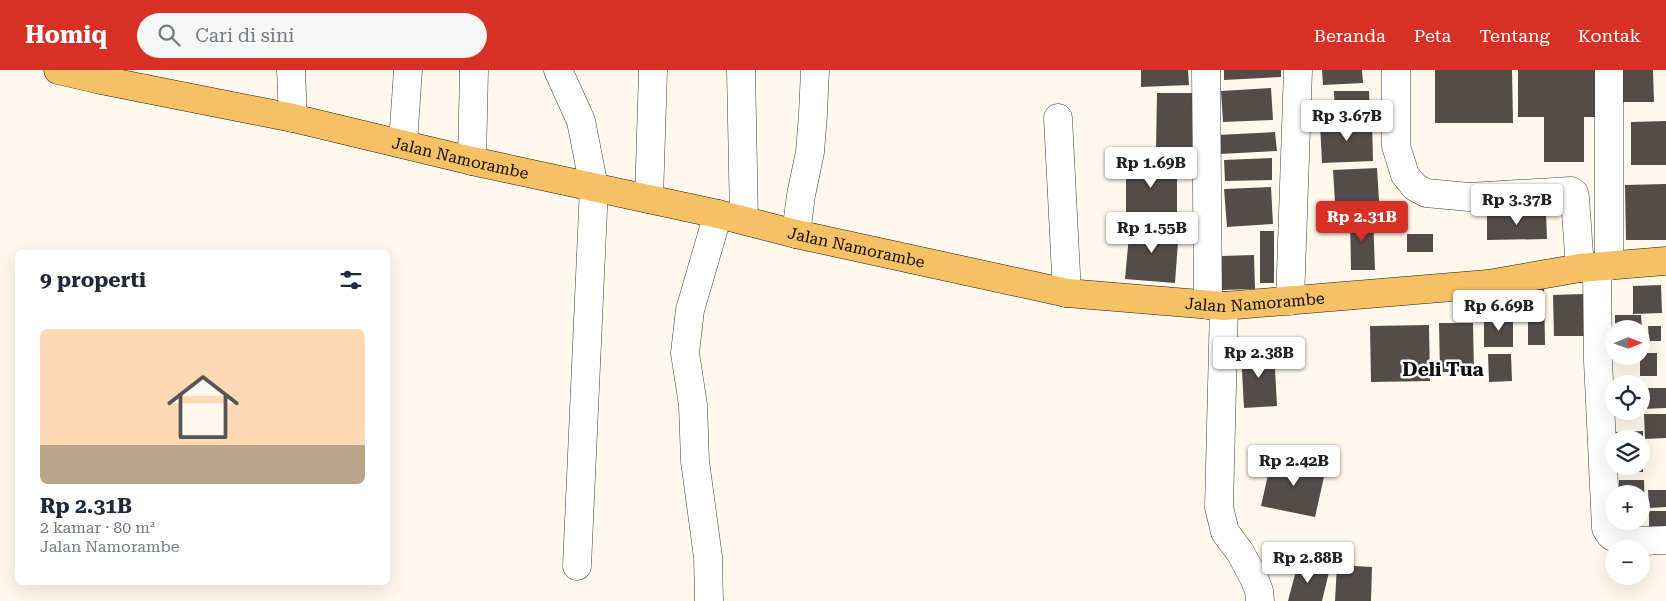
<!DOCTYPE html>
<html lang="id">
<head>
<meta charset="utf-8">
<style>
  body { margin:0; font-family:"Roboto Serif",serif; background:#f6f6f7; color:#1f2937; height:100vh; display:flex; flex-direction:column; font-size:19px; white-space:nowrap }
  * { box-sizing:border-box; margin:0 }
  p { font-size:16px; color:#747a83 }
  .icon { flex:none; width:28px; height:28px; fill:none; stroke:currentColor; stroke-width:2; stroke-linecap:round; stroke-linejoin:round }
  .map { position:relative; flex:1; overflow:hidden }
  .sheet { position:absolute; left:15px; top:180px; width:375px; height:335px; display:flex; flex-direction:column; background:#fff; border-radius:8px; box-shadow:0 5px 20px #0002 }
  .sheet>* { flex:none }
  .needle { width:32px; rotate:89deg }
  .tools { position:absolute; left:1605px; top:250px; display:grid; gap:10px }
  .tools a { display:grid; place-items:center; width:45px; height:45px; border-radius:50%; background:#fff; box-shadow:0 5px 20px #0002; font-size:25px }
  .price { position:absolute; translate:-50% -42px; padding:0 11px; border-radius:5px; background:#fff; color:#222; font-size:16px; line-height:32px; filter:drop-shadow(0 1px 2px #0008) }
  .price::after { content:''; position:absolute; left:50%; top:30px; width:15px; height:11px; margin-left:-8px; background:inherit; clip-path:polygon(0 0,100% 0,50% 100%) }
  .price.current { background:#d93025; color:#fff }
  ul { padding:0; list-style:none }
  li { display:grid; align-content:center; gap:10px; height:265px; padding:0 25px }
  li+li { border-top:1px solid #e0e1e3 }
  li span { display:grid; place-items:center; height:155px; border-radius:8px; color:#555 }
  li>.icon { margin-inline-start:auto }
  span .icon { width:90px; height:90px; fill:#fffc; stroke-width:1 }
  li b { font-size:21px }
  h2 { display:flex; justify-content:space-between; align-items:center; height:60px; padding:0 25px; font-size:21px }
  header { display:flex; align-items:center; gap:30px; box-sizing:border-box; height:70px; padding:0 25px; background:#d93025; color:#fff }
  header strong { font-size:24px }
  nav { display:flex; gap:28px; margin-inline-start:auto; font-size:18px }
  .search { width:350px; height:45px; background:#f6f6f7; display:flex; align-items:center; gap:12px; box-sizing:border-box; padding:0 18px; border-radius:28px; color:#747a83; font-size:19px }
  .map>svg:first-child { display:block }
  .building { fill:#544c49 }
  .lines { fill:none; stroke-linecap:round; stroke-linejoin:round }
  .minor-casing { stroke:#3f3f3f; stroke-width:29 }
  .major-casing { stroke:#1d1d1d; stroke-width:29 }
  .minor { stroke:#fff; stroke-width:28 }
  .major { stroke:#f6c064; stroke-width:28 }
  .labels { text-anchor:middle; stroke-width:5; stroke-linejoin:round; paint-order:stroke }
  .street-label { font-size:16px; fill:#0c0c0c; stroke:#fff }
  .quarter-label { font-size:19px; font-weight:bold; fill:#0c0c0c; stroke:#fff }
</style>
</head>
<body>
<header>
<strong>Homiq</strong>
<div class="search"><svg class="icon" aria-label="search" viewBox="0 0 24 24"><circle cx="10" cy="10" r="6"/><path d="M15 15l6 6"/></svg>Cari di sini</div>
<nav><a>Beranda</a><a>Peta</a><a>Tentang</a><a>Kontak</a></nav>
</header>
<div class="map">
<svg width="1666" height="531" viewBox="0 0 1666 531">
  <rect width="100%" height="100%" fill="#fff8eb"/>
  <path class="building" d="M1141,0H1188L1189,15L1141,17Z
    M1224,0H1281V7L1224,10Z
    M1322,0H1362L1363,13L1323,15Z
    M1435,0H1512L1513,53H1435Z
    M1518,0H1602V47H1584V92H1544V47H1518Z
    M1619,0H1653L1654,32H1620Z
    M1271,18L1273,50L1223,52L1221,21Z
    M1334,21H1369L1370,46L1335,47Z
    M1157,23H1203L1202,79H1156Z
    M1372,51L1373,91L1322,93L1320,54Z
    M1666,51V95H1631V52Z
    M1275,62L1277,81L1219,84L1218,65Z
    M1272,88V110L1225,111L1224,90Z
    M1126,94H1177V144H1126Z
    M1377,98L1379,131L1335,133L1333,100Z
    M1666,114V170H1626L1625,115Z
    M1271,117L1273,154L1227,157L1224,119Z
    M1380,133H1401V162H1380Z
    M1546,141L1547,169L1487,170V142Z
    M1373,145L1375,200H1351L1350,146Z
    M1130,155L1179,159L1175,213L1125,209Z
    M1260,161H1274V213H1260Z
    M1407,164H1433V182H1407Z
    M1254,185L1255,219L1222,220L1221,186Z
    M1528,215H1544L1545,275H1528Z
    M1661,215L1662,243L1633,244V216Z
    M1583,224L1584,266H1554L1553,225Z
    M1615,245H1641L1642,259H1615Z
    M1484,247H1513V277H1484Z
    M1439,253H1473L1474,302H1440Z
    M1429,255L1430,311L1371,312L1370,256Z
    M1648,256H1661V271H1649Z
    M1274,280L1277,336L1244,338L1241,282Z
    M1641,283H1657V306H1640V286H1641Z
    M1488,284H1511L1512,311L1489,312Z
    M1607,316H1614V341H1634V346L1607,347Z
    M1641,318H1666V338L1641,339Z
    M1644,344H1666V368L1645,369Z
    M1643,361V369H1614V362Z
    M1641,379H1643V402H1615V396H1641Z
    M1272,387L1326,398L1315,447L1261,436Z
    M1619,410H1644L1645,452H1641V424H1619Z
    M1648,420H1666V437L1649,438Z
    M1649,441H1666V466H1649Z
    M1298,493L1329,502L1322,531H1288Z
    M1337,495L1372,497L1371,531H1335Z"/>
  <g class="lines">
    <g class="minor-casing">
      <path id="minor" d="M291,0L293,48
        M558,0L581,51L594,117L577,496
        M741,0L744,150
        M1206,0L1208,235
        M1396,0V76L1405,105L1415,117L1426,123L1469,127L1571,121L1574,123L1575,128L1580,198
        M1058,48L1067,223
        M403,73L408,0
        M472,91L474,0
        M649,129L653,0
        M796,164L801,125L810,82L813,45L815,0
        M1609,196V0
        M1597,197L1598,291L1606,458C1608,462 1609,465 1613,467C1625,474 1652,470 1666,470
        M1290,231L1298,0
        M1224,236L1219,437L1225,462L1240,482L1254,508L1259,521L1260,531
        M709,531L708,487L695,391L693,335L685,283L690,240L718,144"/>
    </g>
    <g class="major-casing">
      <g id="major">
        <path id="s1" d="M58,0L101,10L293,48L472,91L718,144L796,164L1067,223L1224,236L1488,214L1580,198L1666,191"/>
      </g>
    </g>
    <use href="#minor" class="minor"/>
    <use href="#major" class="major"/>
  </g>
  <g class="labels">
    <g class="street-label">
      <text dy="6" stroke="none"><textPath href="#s1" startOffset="412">Jalan Namorambe</textPath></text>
      <text dy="6" stroke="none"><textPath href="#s1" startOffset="818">Jalan Namorambe</textPath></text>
      <text dy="6" stroke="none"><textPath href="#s1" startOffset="1222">Jalan Namorambe</textPath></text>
    </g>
    <g class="quarter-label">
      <text x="1443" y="306">Deli Tua</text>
    </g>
  </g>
</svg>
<div class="tools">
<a><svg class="needle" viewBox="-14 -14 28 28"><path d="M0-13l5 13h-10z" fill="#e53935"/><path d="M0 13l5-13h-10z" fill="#747a83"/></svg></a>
<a><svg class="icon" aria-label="locate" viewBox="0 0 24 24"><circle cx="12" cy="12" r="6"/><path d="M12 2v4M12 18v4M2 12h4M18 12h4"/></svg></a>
<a><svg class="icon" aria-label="layers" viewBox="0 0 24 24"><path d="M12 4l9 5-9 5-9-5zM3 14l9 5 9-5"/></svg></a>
<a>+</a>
<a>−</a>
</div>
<b class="price" style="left:1347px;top:72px">Rp 3.67B</b>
<b class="price" style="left:1151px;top:119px">Rp 1.69B</b>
<b class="price" style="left:1517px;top:156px">Rp 3.37B</b>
<b class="price current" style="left:1362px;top:173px">Rp 2.31B</b>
<b class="price" style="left:1152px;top:184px">Rp 1.55B</b>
<b class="price" style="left:1499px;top:262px">Rp 6.69B</b>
<b class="price" style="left:1259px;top:309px">Rp 2.38B</b>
<b class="price" style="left:1294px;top:417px">Rp 2.42B</b>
<b class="price" style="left:1308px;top:514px">Rp 2.88B</b>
<section class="sheet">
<h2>9 properti<svg class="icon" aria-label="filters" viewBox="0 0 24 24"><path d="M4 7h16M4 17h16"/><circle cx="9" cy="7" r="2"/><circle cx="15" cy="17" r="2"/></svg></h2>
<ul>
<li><span style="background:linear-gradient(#ffd9b3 75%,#b9a48a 0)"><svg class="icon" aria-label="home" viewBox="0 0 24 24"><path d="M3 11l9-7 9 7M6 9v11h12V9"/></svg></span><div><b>Rp 2.31B</b><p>2 kamar · 80 m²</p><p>Jalan Namorambe</p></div></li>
</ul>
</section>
</div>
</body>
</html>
